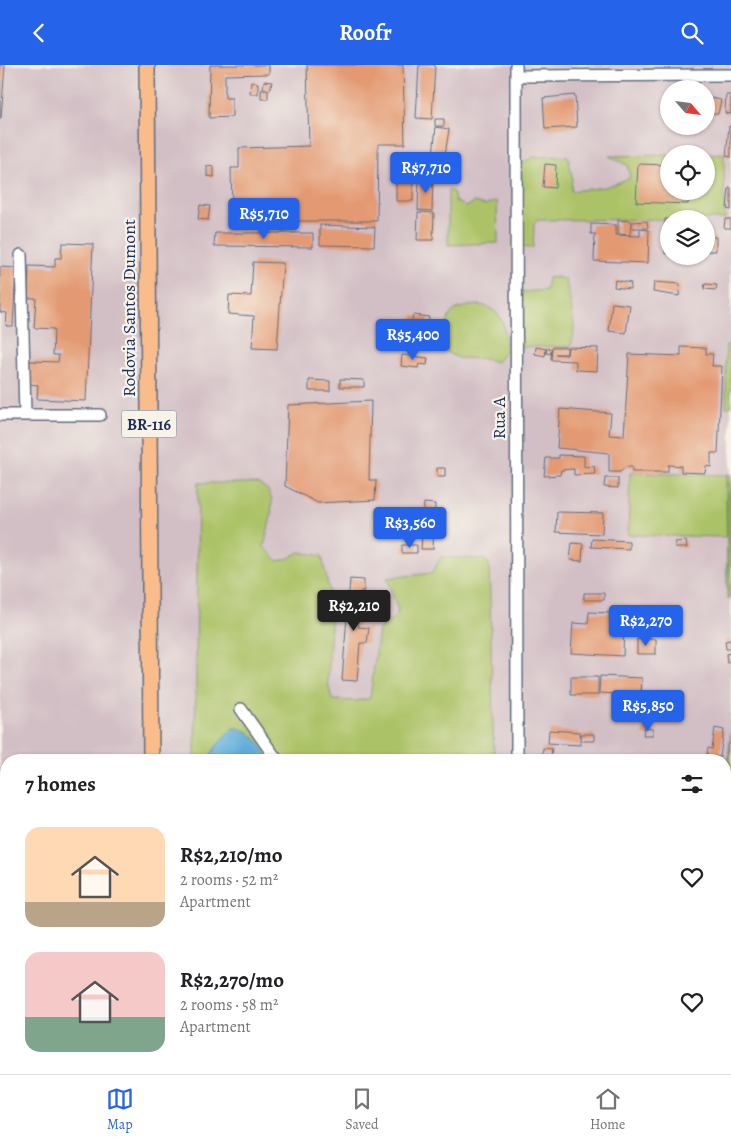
<!DOCTYPE html>
<html lang="en">
<head>
<meta charset="utf-8">
<style>
  body { margin:0; font-family:Alegreya,serif; background:#f6f6f6; color:#202124; height:100vh; display:flex; flex-direction:column; font-size:19px; white-space:nowrap }
  * { box-sizing:border-box; margin:0 }
  p { font-size:16px; color:#757577 }
  .icon { flex:none; width:28px; height:28px; fill:none; stroke:currentColor; stroke-width:2; stroke-linecap:round; stroke-linejoin:round }
  .map { position:relative; flex:1; overflow:hidden }
  .details { position:absolute; left:0px; top:689px; width:731px; height:321px; display:flex; flex-direction:column; background:#fff; border-radius:20px 20px 0 0; box-shadow:0 1px 4px #0004 }
  .details>* { flex:none }
  .needle { width:32px; rotate:118deg }
  .buttons { position:absolute; left:660px; top:15px; display:grid; gap:10px }
  .buttons a { display:grid; place-items:center; width:55px; height:55px; border-radius:50%; background:#fff; box-shadow:0 1px 4px #0004; font-size:25px }
  .price { position:absolute; translate:-50% -42px; padding:0 11px; border-radius:5px; background:#2563eb; color:#fff; font-size:16px; line-height:32px; filter:drop-shadow(0 1px 2px #0008) }
  .price::after { content:''; position:absolute; left:50%; top:30px; width:15px; height:11px; margin-left:-8px; background:inherit; clip-path:polygon(0 0,100% 0,50% 100%) }
  .price.on { background:#222; color:#fff }
  ul { padding:0; list-style:none }
  li { display:flex; align-items:center; gap:15px; height:125px; padding:0 25px }
  li span { display:grid; place-items:center; flex:none; width:140px; height:100px; border-radius:15px; color:#555 }
  li>.icon { margin-inline-start:auto }
  span .icon { width:60px; height:60px; fill:#fffc; stroke-width:1 }
  li b { font-size:21px }
  h2 { display:flex; justify-content:space-between; align-items:center; height:60px; padding:0 25px; font-size:21px }
  header { display:flex; justify-content:space-between; align-items:center; height:65px; padding:0 25px; background:#2563eb; color:#fff; font-size:22px; font-weight:700 }
  .menu { display:flex; justify-content:space-around; align-items:center; height:70px; border-top:1px solid #e0e0e0; background:#fff; font-size:14px; color:#757577 }
  .menu a { display:grid; justify-items:center; gap:2px }
  .menu .on { color:#2563eb }
  .map>svg:first-child { display:block }
  .industrial { fill:#d2bec5; fill-rule:evenodd }
  .green { fill:#acc266; stroke:#647862 }
  .forest { fill:#89a85b; stroke:#526c5c }
  .water { fill:#61adda; stroke:#3e6e9c }
  .building { fill:#e39971 }
  .lines { fill:none; stroke-linecap:round; stroke-linejoin:round }
  .minor-casing { stroke:#636d7f; stroke-width:14 }
  .highway-casing { stroke:#636d7f; stroke-width:18 }
  .minor { stroke:#fff; stroke-width:11 }
  .highway { stroke:#f9bc8a; stroke-width:15 }
  .labels { text-anchor:middle; stroke-width:4.5; stroke-linejoin:round; paint-order:stroke }
  .shield { fill:#f7f3e8; stroke:#5d6a87; stroke-width:1 }
  .shield-label { font-size:16px; font-weight:bold; fill:#1b2f5e }
  .street-label { font-size:18px; fill:#1b2f5e; stroke:#f7f3e8 }
</style>
</head>
<body>
<header><svg class="icon" aria-label="back" viewBox="0 0 24 24"><path d="M15 5l-7 7 7 7"/></svg>Roofr<svg class="icon" aria-label="search" viewBox="0 0 24 24"><circle cx="10" cy="10" r="6"/><path d="M15 15l6 6"/></svg></header>
<div class="map">
<svg width="731" height="1009" viewBox="0 0 731 1009">
  <rect width="100%" height="100%" fill="#f7f3e8"/>
  <filter id="ink" filterUnits="userSpaceOnUse"><feTurbulence type="fractalNoise" baseFrequency=".02" numOctaves="2"/><feDisplacementMap in="SourceGraphic" scale="10" xChannelSelector="R" yChannelSelector="G"/><feConvolveMatrix kernelMatrix="1 2 1 2 8 2 1 2 1" color-interpolation-filters="sRGB"/></filter>
  <filter id="wash" filterUnits="userSpaceOnUse"><feTurbulence type="fractalNoise" baseFrequency=".0096" numOctaves="4" result="noise"/><feDisplacementMap in="SourceGraphic" scale="20" xChannelSelector="R" yChannelSelector="G"/><feGaussianBlur stdDeviation="1.12" result="paint"/><feColorMatrix in="noise" values="0 0 0 0 0 0 0 0 0 0 0 0 0 0 0 0 0 1.4 0 .05"/><feComposite in="paint" operator="in"/></filter>
  <g filter="url(#wash)">
    <rect width="100%" height="100%" fill="#eadfbb"/>
    <path class="industrial" d="M0,0H731V813H725V695H6V1004H336V1009H0ZM669,24H706V61H669ZM669,89H706V126H669ZM669,154H706V191H669Z"/>
    <path class="green" d="M724,89L725,154L538,155L534,159L533,183L520,182L521,99L533,92L568,91L572,112L571,126L605,122L630,113L627,100L609,91L669,90V126H706V90Z
      M448,125L453,127L455,136L466,142L475,137L485,140L497,136L498,178L448,180Z
      M556,212L565,214C567,217 575,260 574,265C574,271 572,276 571,281L521,282L522,227L546,225L548,213Z
      M480,240C506,246 504,263 506,286L497,297L484,294L458,293L446,287C448,254 441,242 480,240Z
      M726,280H731V342H726Z
      M630,408L726,410L728,472L628,470Z
      M198,418H258L268,425L272,435L271,451L264,482L278,496L289,493L300,487L322,491L332,540L328,618L332,635L357,636L370,633L379,564L394,554L398,546L387,513L432,508L441,492L483,494L489,498L494,695H195Z"/>
    <path class="forest" d="M726,410H731V534H727Z
      M731,668V1009H660L661,1004H725V723Z
      M193,1004H418V1009H193Z"/>
    <path class="water" d="M233,663C252,662 261,681 270,695H207L218,679Z"/>
    <g id="blocks">
      <path class="building" d="M0,0H5L1,53H0Z
        M210,0H269V9L225,10V33H232V52L209,53Z
        M307,0H403L405,79H378L377,156H251V140H232L231,103H239V83L309,81Z
        M419,0H435L432,54L416,53Z
        M264,16L272,17L270,25L263,23Z
        M251,17L258,18V29H250Z
        M261,25H268V34H261Z
        M575,30L577,62L545,64L543,33Z
        M726,30H731V49L725,48Z
        M712,33L721,35L718,49L709,47Z
        M435,54H444V61H435Z
        M729,61H731V92L726,91Z
        M436,62L449,64L445,90L433,89Z
        M545,99L556,100L555,123L543,122Z
        M638,99L669,100V126H689L688,139L636,137Z
        M207,101L214,102V112L207,111Z
        M419,112H433L432,146L418,145Z
        M396,114H413V136H396Z
        M729,123H731V145L727,144Z
        M200,140L210,141L208,155L198,154Z
        M418,147L434,148L433,175H417Z
        M665,154H669V171H664Z
        M725,154H731V163H724Z
        M618,155L631,156L630,170L618,169Z
        M647,156L648,163H632V157Z
        M591,159L616,160V170L640,171V164L649,165L648,198L594,196L595,169H591Z
        M320,160L375,162L374,181L320,180Z
        M706,166H711V172H716V186H706Z
        M215,168H313V182L214,181Z
        M665,173H669V188L665,189Z
        M62,178L93,179L86,336L37,334L38,320L29,319L30,296L58,297L59,290H53L54,264L34,263L36,233H28L29,201L55,202V193H61Z
        M253,197L283,198L277,284L252,283L254,251L228,249L229,230L251,231Z
        M0,202L16,203L13,261H6L7,248L0,247Z
        M615,215L631,218L630,224L614,222Z
        M654,217L680,219L679,231L653,227Z
        M705,219L717,220L716,225L704,224Z
        M612,238L630,240L626,268L609,266Z
        M413,250L429,252L426,271L409,268Z
        M536,282L546,284L545,291L535,289Z
        M552,282H567V289H555L567,290L568,282L598,283L597,306L576,305V296L551,295Z
        M681,282L706,283V289H713L712,301H722L718,388H711V402L706,401L705,408L681,407V401L668,400V407H632V402H626L620,407H609V388L557,383L560,344L611,348L609,370L624,371L629,289L681,291Z
        M547,283L552,284L550,289L546,288Z
        M402,290L428,293L427,300L419,299L418,303L401,301Z
        M340,314L364,315V322H340Z
        M309,315L330,316V326H309Z
        M371,336L369,415H376L375,435L318,438L285,421L288,340Z
        M559,390L584,391V402L594,401L595,409L574,410V404L561,405L560,410L544,411L546,393H559Z
        M437,403H445V412H437Z
        M605,413H618V423L604,422Z
        M424,438L435,439L433,484H421Z
        M557,447L603,448L602,469L556,467Z
        M592,474L629,476V484L591,482Z
        M686,476L687,483H676L675,477Z
        M572,478L583,479L582,496L570,495Z
        M402,480H417V488H402Z
        M350,514L364,515V526H361L358,562L369,563L367,578H360L357,616L342,615Z
        M584,528H604V535H584Z
        M589,547L610,548V558H624L623,591L571,588L573,558L588,559Z
        M611,547L633,548V560L626,559V557L611,556Z
        M637,574H656V589H637Z
        M731,575V584H726L725,576Z
        M731,588V597L727,598L726,589Z
        M600,611L642,613L641,630L599,628Z
        M571,612H598V630H571Z
        M644,663L653,664V670H643Z
        M715,663L724,665L720,692L707,691L708,683L712,684Z
        M549,665L580,667V680L548,678Z
        M581,669H594V676H582Z
        M543,683L552,684L551,690H542Z
        M78,693H92V695H78Z
        M0,938L6,939V984H0Z
        M437,1004H451L450,1007Z
        M510,1004L529,1007V1009H509Z
        M587,1004H618L617,1009Z
        M633,1004H649L648,1009H632Z"/>
    </g>
  </g>
  <g filter="url(#ink)">
    <use href="#blocks" fill-opacity="0" stroke="#636d7f" stroke-width="1"/>
    <g class="lines">
      <g class="minor-casing">
        <path id="minor" d="M516,0L517,695
          M516,11L731,10
          M21,190L25,349
          M0,350H100
          M241,644L277,695
          M725,811H731
          M0,859H6
          M116,1004V1009
          M501,1009L502,1004"/>
      </g>
      <g class="highway-casing">
        <path id="highway" d="M147,0L151,695
          M152,1004V1009"/>
      </g>
      <use href="#minor" class="minor"/>
      <use href="#highway" class="highway"/>
    </g>
  </g>
  <g class="labels">
    <rect class="shield" x="121.5" y="345.5" width="55" height="27" rx="4"/>
    <g class="shield-label">
      <text x="149" y="365">BR-116</text>
    </g>
    <g class="street-label">
      <text transform="translate(129 243) rotate(-90)" y="6">Rodovia Santos Dumont</text>
      <text transform="translate(499 353) rotate(-90)" y="6">Rua A</text>
    </g>
  </g>
</svg>
<div class="buttons">
<a><svg class="needle" viewBox="-14 -14 28 28"><path d="M0-13l5 13h-10z" fill="#e53935"/><path d="M0 13l5-13h-10z" fill="#757577"/></svg></a>
<a><svg class="icon" aria-label="locate" viewBox="0 0 24 24"><circle cx="12" cy="12" r="6"/><path d="M12 2v4M12 18v4M2 12h4M18 12h4"/></svg></a>
<a><svg class="icon" aria-label="layers" viewBox="0 0 24 24"><path d="M12 4l9 5-9 5-9-5zM3 14l9 5 9-5"/></svg></a>
</div>
<b class="price" style="left:426px;top:129px">R$7,710</b>
<b class="price" style="left:264px;top:175px">R$5,710</b>
<b class="price" style="left:413px;top:296px">R$5,400</b>
<b class="price" style="left:410px;top:484px">R$3,560</b>
<b class="price on" style="left:354px;top:567px">R$2,210</b>
<b class="price" style="left:646px;top:582px">R$2,270</b>
<b class="price" style="left:648px;top:667px">R$5,850</b>
<section class="details">
<h2>7 homes<svg class="icon" aria-label="filters" viewBox="0 0 24 24"><path d="M4 7h16M4 17h16"/><circle cx="9" cy="7" r="2"/><circle cx="15" cy="17" r="2"/></svg></h2>
<ul>
<li><span style="background:linear-gradient(#ffd9b3 75%,#b9a48a 0)"><svg class="icon" aria-label="home" viewBox="0 0 24 24"><path d="M3 11l9-7 9 7M6 9v11h12V9"/></svg></span><div><b>R$2,210/mo</b><p>2 rooms · 52 m²</p><p>Apartment</p></div><svg class="icon" aria-label="heart" viewBox="0 0 24 24"><path d="M12 20l-8-8c-3-5 5-10 8-4 3-6 11-1 8 4z"/></svg></li>
<li><span style="background:linear-gradient(#f6c9c9 65%,#7fa58c 0)"><svg class="icon" aria-label="home" viewBox="0 0 24 24"><path d="M3 11l9-7 9 7M6 9v11h12V9"/></svg></span><div><b>R$2,270/mo</b><p>2 rooms · 58 m²</p><p>Apartment</p></div><svg class="icon" aria-label="heart" viewBox="0 0 24 24"><path d="M12 20l-8-8c-3-5 5-10 8-4 3-6 11-1 8 4z"/></svg></li>
</ul>
</section>
</div>
<nav class="menu">
<a class="on"><svg class="icon" aria-label="map" viewBox="0 0 24 24"><path d="M3 6l6-2 6 2 6-2v14l-6 2-6-2-6 2zM9 4v14M15 6v14"/></svg>Map</a>
<a><svg class="icon" aria-label="saved" viewBox="0 0 24 24"><path d="M7 4h10v16l-5-4-5 4z"/></svg>Saved</a>
<a><svg class="icon" aria-label="home" viewBox="0 0 24 24"><path d="M3 11l9-7 9 7M6 9v11h12V9"/></svg>Home</a>
</nav>
</body>
</html>
